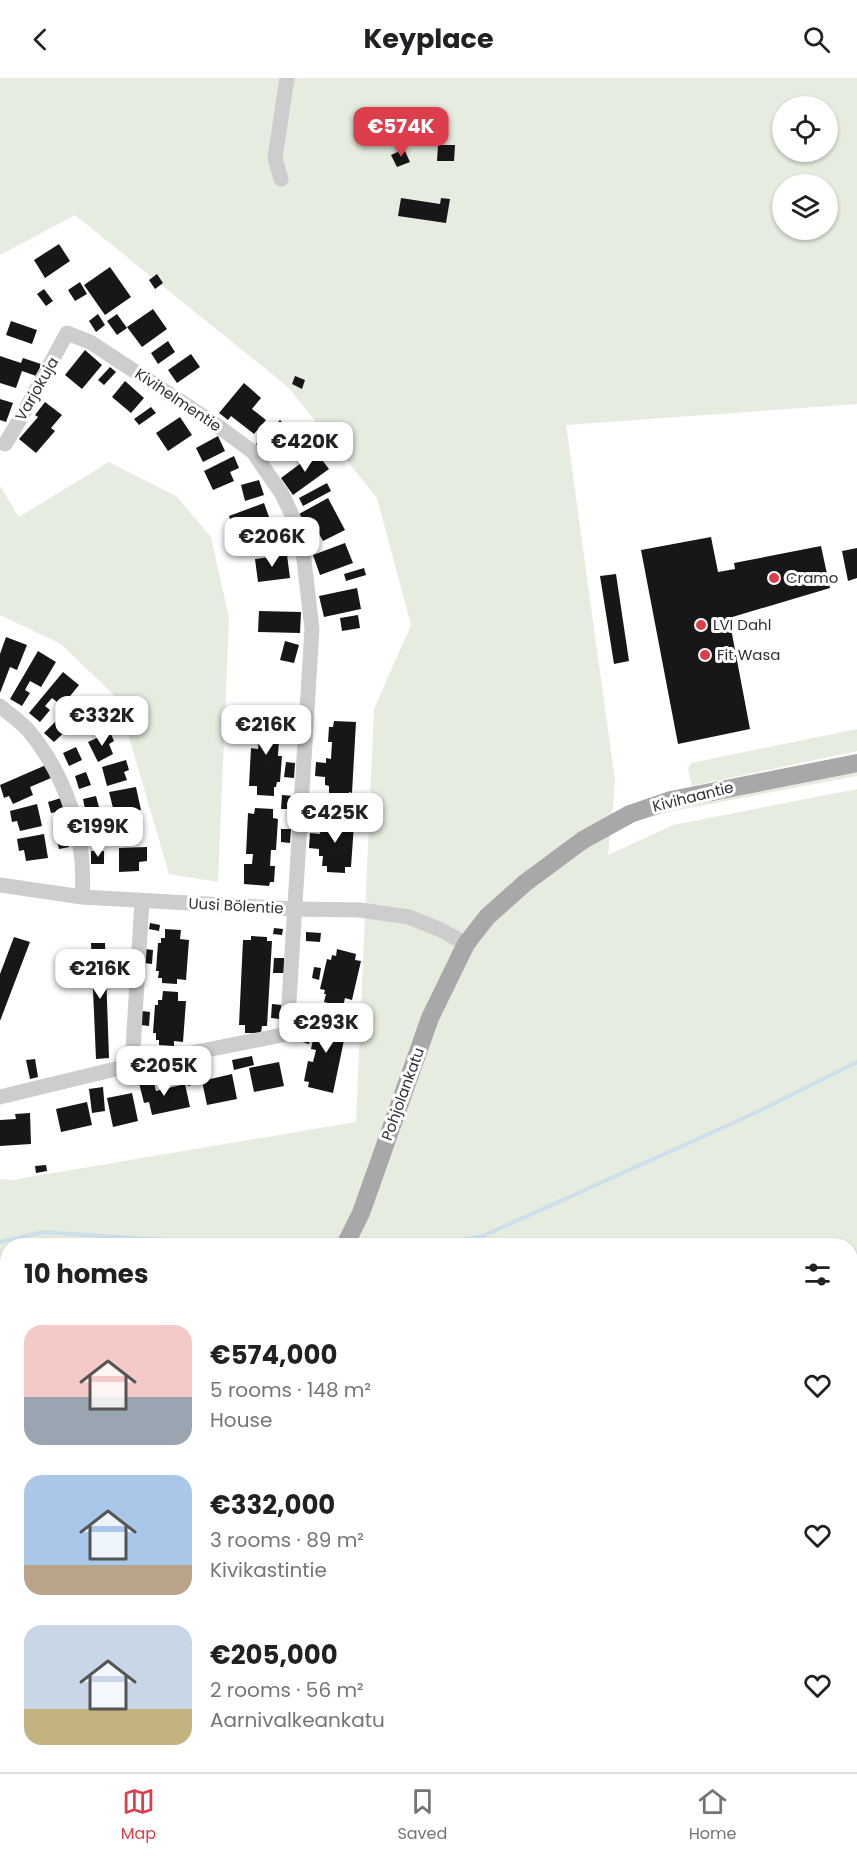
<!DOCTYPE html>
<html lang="en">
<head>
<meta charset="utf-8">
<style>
  body { margin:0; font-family:Poppins,sans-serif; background:#f2f2f2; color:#202124; height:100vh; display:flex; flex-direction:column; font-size:22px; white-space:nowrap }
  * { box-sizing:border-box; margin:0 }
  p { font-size:20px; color:#757577 }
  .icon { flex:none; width:33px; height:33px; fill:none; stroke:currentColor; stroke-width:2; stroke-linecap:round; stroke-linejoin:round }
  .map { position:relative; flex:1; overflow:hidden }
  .panel { position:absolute; left:0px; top:1160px; width:858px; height:536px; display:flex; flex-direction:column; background:#fff; border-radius:24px 24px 0 0; box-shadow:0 2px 4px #0004 }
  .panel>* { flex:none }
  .fabs { position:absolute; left:772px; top:18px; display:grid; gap:12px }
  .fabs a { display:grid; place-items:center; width:66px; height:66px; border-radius:50%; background:#fff; box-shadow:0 2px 4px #0004; font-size:30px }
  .price { position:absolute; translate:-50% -51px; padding:0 14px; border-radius:12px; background:#fff; color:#222; font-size:20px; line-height:39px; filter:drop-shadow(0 2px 3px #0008) }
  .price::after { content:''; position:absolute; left:50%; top:36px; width:18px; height:14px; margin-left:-9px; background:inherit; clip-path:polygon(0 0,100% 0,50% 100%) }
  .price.on { background:#dc3e4c; color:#fff }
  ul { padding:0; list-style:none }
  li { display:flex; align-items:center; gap:18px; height:150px; padding:0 24px }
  li span { display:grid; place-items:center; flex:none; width:168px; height:120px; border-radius:18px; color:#555 }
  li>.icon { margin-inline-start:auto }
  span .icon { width:72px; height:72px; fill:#fffc; stroke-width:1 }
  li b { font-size:26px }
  h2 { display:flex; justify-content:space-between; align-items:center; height:72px; padding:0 24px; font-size:26px }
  header { display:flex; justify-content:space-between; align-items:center; height:78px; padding:0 24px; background:#fff; font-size:27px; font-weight:700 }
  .tab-bar { display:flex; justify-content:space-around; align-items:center; height:84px; border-top:2px solid #e0e0e0; background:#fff; font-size:16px; color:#757577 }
  .tab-bar a { display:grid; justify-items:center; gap:3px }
  .tab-bar .on { color:#dc3e4c }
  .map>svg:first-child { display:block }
  .green { fill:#e6ecdf; fill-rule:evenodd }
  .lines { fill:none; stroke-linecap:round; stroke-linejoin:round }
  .stream { stroke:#cddfeb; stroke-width:4 }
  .building { fill:#171717 }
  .minor { stroke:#cdcdcd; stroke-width:15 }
  .major { stroke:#a8a8a8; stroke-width:18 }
  .poi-dot { fill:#dc3e4c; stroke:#fff; stroke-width:2 }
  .labels { text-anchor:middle; stroke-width:6; stroke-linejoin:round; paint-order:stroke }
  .street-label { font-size:15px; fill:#303030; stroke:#fff }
  .poi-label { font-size:15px; fill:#303030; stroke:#fff; text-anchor:start }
</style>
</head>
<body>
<header><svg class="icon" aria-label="back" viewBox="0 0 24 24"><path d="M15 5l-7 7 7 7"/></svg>Keyplace<svg class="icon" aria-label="search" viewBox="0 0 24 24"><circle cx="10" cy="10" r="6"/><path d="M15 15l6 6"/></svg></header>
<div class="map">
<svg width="857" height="1694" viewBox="0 0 857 1694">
  <rect width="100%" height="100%" fill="#fff"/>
  <path class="green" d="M0,0H857V326L566,347L615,703L611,750L673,728L857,693V698L673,733L637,743L610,757L608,777L673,747L857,711V1455L851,1462L850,1167H8V1688H674L669,1694H0V1101L12,1102L356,1044L374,631L411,547L377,420L288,309L75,137L0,177ZM783,28H828V74H783ZM783,106H828V152H783Z
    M109,384L176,418L211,459L229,540L218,804L169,796L118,621L61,566L0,537V408L19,439Z
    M857,651V673L692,708L688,690L691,685Z
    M850,1552L857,1558V1595L851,1604Z
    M851,1615L857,1621V1668L851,1663Z"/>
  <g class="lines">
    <path class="stream" d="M0,1164L43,1154L239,1167
      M438,1167L483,1158L755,1035L857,984"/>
  </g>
  <path class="building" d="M438,67H455L454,83H437Z
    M404,71L410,84L397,89L391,77Z
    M401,120L440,126L441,120L450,121L446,145L398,138Z
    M59,166L70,183L45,200L34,182Z
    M110,189L131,219L105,237L84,207Z
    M157,196L163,205L155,211L149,202Z
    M80,204L87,216L75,223L68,212Z
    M44,211L53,223L46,228L37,216Z
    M153,231L167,251L142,269L127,249Z
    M98,236L105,247L96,254L89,243Z
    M117,236L127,250L117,257L107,243Z
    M11,243L37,252L32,266L6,257Z
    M168,263L175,274L158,286L151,275Z
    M85,272L102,287L82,311L65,297Z
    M191,276L200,289L177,305L168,292Z
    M0,278L21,285L23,280L44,287L39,299L22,293L16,310L0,305Z
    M110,289L116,294L104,307L98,302Z
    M295,298L305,302L302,311L292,306Z
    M125,303L144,320L131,335L112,319Z
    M244,305L261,320L252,331L266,342L254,356L231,338L228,342L219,335Z
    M0,321L13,325L6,344L0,342Z
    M45,324L62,337L51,350L55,353L36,375L19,361L38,339L35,337Z
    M151,329L156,335L139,347L134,341Z
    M180,339L192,357L168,373L156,355Z
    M280,342L297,359L273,383L256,366Z
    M218,358L225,373L203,384L196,370Z
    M316,374L329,391L293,417L281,400Z
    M234,378L239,390L230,394L234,403L213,412L204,393Z
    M259,402L264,417L245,423L241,407Z
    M327,405L331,413L303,428L299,420Z
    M328,420L345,452L323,463L317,452L310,456L299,436Z
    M264,425L273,450L237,463L229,438Z
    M289,457L290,469L272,471L271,459Z
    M711,459L718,494L735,491L734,485L821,468L830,510L729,540L750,651L678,666L641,472Z
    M345,465L353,485L320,497L313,477Z
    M857,470V500L848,503L842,473Z
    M287,477L290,500L258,504L255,481Z
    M364,490L366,497L346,503L344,496Z
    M616,496L629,583L614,586L600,498Z
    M357,510L361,531L324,539L319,518Z
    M259,533L301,534L300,555L258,554Z
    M358,537L360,550L342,553L340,540Z
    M6,559L27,567L17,592L10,589L0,615V576Z
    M285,563L299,567L294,585L280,582Z
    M38,573L56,584L41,609L30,603L25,612L30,615L22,628L10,621Z
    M63,594L79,607L62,628L52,620L45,628L50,632L40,644L29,635Z
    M91,619L100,628L81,647L67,633L76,623L82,629Z
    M63,636L73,646L54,664L44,655Z
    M253,639L280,641V645H283L282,660H279L278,678H282L280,704H277L276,709H274V718L257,717V708H249L251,670L258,671L259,661L252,660Z
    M334,643L356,644L352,715L349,714V721H329V708L325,707V699L315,698L316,684L326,685V680L331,681L332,664H328L329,649H333Z
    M110,654L114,663L109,666L113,676L98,684L88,664Z
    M76,669L82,682L69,688L63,675Z
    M126,682L129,692L124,694L127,702L107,708L102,689Z
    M286,684L295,685L294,700L284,699Z
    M46,687L51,700L30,709L33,717L13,726L9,718L4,720L0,707Z
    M86,694L91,707L79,711L75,698Z
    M136,709L141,732L115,738L109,714Z
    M282,717L293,718L292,731H281Z
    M96,718L100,733L86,736L83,721Z
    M61,720L65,732L51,735L48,724Z
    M313,721H324L323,737L312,736Z
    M37,726L42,748L20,753L17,743L12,744L10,733Z
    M255,730L273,731V740L278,741L276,772H271L270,788H275L274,804H270L269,808L244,806V786H252L253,776H246L248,735L254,736Z
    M330,737L348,738L347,746H354L351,789H345V795L327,794V788H322L323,778H319V771L309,770L310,755L320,756L321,749L324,750V745H329Z
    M138,739L140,760L118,763L116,751L102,752L103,760L90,761L88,746L116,745L115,742Z
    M281,751H291L290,765L281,764Z
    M67,755L69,769L59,771L56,757Z
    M44,756L48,780L26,783L24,772L19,773L17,761Z
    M147,769V783L139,784V793L119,794V770Z
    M91,773H104V786H91Z
    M150,845L160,847L159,853L149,851Z
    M274,850L283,851L282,857L273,856Z
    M165,851L181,852L180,861L189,862L186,902L177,901V906L162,905V900H158L159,893H156L158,865H161V860H165Z
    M306,854L321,855L320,864L306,863Z
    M251,858L267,859V863H272L267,948H262L261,955H245V947H239L243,862H251Z
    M14,859L30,864L0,943V896Z
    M91,865H105L109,980L96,981Z
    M145,871L153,872L152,886L144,885Z
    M337,871L356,876L355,882L361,883L352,922L345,920L343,929L324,924L326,916H324L325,912L320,911L327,881L331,882L332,877L336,878Z
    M274,880H284V895H273Z
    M314,889L321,890L319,902L312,900Z
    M163,913L178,914V923H186L183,964L174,963V968L159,967V962H156V955H153L155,927H158V922H162Z
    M272,926L282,927L280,941L271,940Z
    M142,933L150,934L149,948L141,947Z
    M323,938L348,943L333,1015L308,1009L309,1004L304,1003L308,983L313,984L316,972L311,971L316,946L321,947Z
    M303,949L312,951L309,966L299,963Z
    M252,978L254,987L234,992L232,982Z
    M35,981L38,999L30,1001L26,982Z
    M279,984L284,1008L254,1014L249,990Z
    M195,989L199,1005L188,1008L184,992Z
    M232,996L237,1021L207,1027L202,1003Z
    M152,998L156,1013L185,1006L190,1029L152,1037L149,1024L144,1025L138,1001Z
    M103,1009L105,1033L92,1035L89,1011Z
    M132,1015L138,1043L113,1049L107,1020Z
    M87,1024L92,1047L61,1054L56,1031Z
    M30,1035L31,1066L0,1068V1042L16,1041L15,1036Z
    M46,1087L47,1093L36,1095L35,1088Z
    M857,1492V1516L850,1522V1498Z
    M699,1688H729L723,1694H699L696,1691Z
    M747,1688H752L761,1694H742Z
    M797,1688H806L813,1694H798L794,1690Z"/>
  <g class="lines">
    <path class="minor" d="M281,101L275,80L287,0
      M0,628C9,636 20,643 28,652C66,697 87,760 82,819
      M0,807L82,819L296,831L360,832L409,839L441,852L466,866
      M132,987L142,823
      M0,1019L132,987L287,956L312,551L301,456L282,416L253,374L215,346L90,264L67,255L22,338L5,366"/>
    <path class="major" d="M345,1167L361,1135L430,940L466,866L487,839L525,805L583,762L630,736L671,722L857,685
      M142,1694L143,1688"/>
  </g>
  <g class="poi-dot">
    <circle cx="774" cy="500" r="6"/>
    <circle cx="701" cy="547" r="6"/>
    <circle cx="705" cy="577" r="6"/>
  </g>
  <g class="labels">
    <g class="street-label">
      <text transform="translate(37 311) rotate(-60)" y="5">Varjokuja</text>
      <text transform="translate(178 322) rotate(34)" y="5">Kivihelmentie</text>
      <text transform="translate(693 719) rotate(-14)" y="5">Kivihaantie</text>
      <text transform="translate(236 828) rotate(3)" y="5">Uusi Bölentie</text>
      <text transform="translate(403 1016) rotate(-70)" y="5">Pohjolankatu</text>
    </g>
    <g class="poi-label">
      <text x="786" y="505">Cramo</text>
      <text x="713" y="552">LVI Dahl</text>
      <text x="717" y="582">Fit Wasa</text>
    </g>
  </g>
</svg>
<div class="fabs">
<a><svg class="icon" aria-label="locate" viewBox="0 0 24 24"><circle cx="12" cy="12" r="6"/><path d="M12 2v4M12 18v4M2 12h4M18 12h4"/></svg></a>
<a><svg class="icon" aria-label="layers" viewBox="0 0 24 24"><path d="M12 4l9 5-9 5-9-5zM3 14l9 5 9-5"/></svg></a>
</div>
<b class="price on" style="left:401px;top:80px">€574K</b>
<b class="price" style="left:305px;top:395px">€420K</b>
<b class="price" style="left:272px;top:490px">€206K</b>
<b class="price" style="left:102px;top:669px">€332K</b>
<b class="price" style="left:266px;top:678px">€216K</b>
<b class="price" style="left:335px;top:766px">€425K</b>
<b class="price" style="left:98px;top:780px">€199K</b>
<b class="price" style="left:100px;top:922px">€216K</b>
<b class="price" style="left:326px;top:976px">€293K</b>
<b class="price" style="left:164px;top:1019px">€205K</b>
<section class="panel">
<h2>10 homes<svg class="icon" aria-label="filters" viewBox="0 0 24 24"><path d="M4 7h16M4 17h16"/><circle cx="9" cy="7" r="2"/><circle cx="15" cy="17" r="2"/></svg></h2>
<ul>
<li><span style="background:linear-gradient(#f6c9c9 60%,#9aa5b1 0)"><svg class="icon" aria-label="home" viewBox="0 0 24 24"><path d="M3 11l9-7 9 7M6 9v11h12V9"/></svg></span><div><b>€574,000</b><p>5 rooms · 148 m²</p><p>House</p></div><svg class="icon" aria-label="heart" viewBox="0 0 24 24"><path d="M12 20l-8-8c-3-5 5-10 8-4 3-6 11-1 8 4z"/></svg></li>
<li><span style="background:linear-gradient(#a9c7e8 75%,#b9a48a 0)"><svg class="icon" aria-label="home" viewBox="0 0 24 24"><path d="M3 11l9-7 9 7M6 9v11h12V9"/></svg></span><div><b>€332,000</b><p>3 rooms · 89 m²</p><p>Kivikastintie</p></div><svg class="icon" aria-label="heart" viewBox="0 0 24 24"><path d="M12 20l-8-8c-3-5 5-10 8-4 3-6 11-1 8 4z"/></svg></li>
<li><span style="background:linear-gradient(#c9d6e8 70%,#c2b280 0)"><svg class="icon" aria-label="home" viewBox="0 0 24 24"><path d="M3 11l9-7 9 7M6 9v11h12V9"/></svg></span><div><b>€205,000</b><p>2 rooms · 56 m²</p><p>Aarnivalkeankatu</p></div><svg class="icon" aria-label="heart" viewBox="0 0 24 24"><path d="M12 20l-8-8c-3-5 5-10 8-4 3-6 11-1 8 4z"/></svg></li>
</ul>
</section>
</div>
<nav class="tab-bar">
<a class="on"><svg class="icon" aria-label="map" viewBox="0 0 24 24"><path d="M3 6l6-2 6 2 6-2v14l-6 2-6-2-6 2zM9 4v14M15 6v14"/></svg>Map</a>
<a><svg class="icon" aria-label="saved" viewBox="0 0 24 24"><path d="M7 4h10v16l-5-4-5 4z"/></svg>Saved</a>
<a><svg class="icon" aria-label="home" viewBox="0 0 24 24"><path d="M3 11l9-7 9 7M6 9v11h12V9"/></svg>Home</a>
</nav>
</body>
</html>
